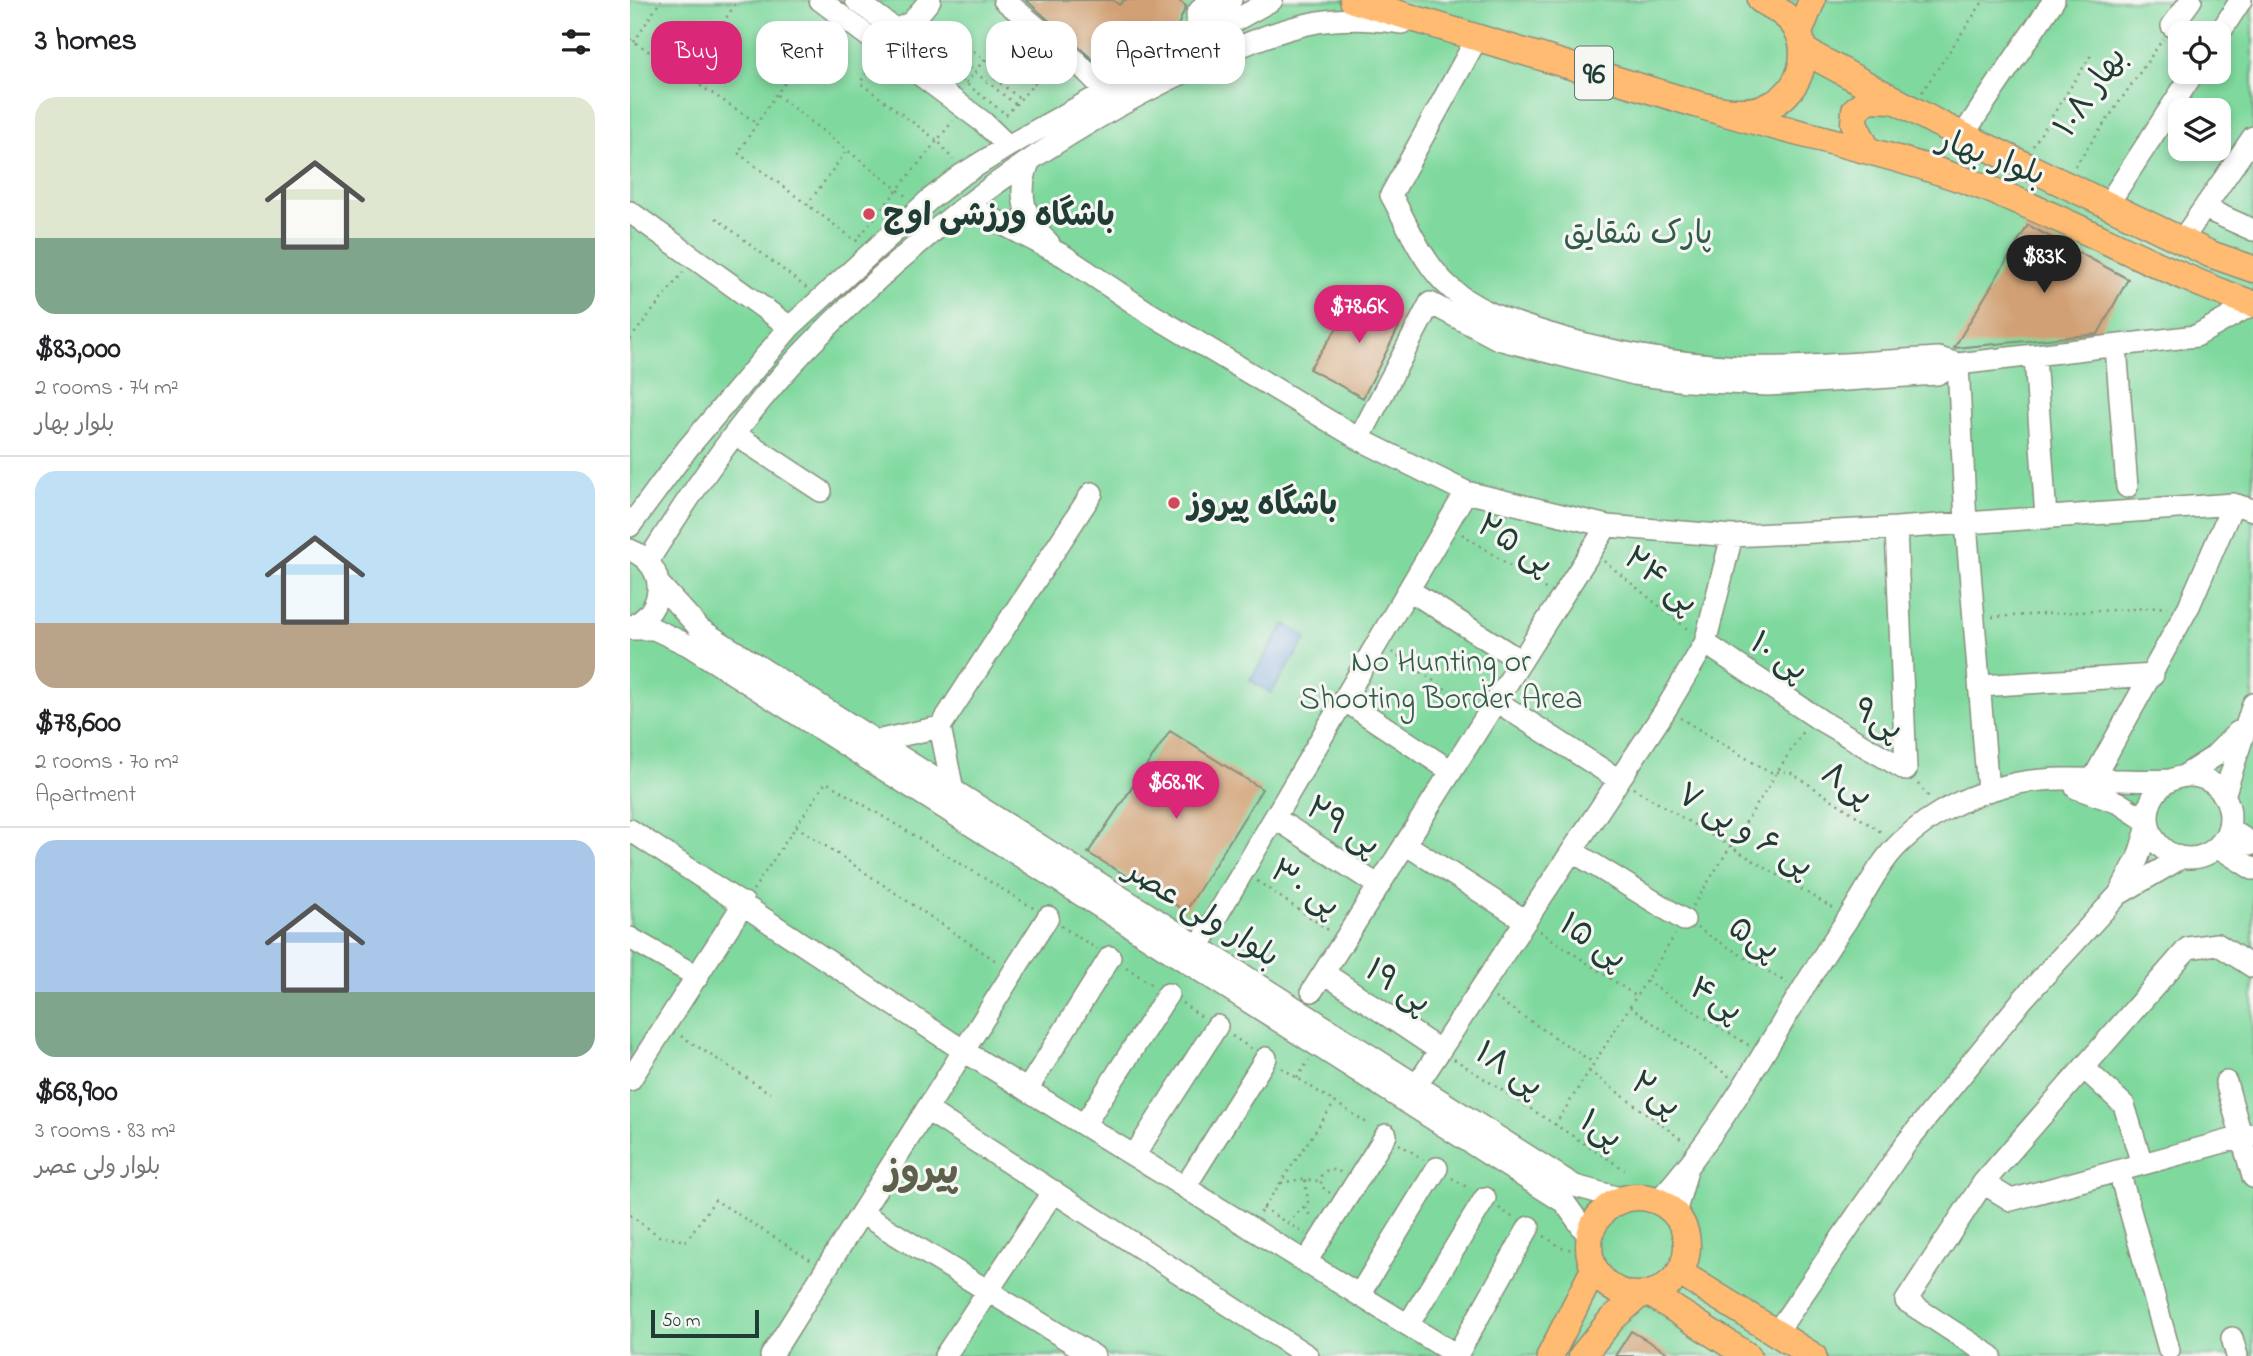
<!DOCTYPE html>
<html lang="en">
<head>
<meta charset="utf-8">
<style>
  body { margin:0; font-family:"Indie Flower","Playpen Sans Arabic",sans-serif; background:#f6f6f6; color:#202124; height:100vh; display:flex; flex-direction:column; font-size:26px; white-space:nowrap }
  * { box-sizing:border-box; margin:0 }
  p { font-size:23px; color:#757577 }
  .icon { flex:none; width:38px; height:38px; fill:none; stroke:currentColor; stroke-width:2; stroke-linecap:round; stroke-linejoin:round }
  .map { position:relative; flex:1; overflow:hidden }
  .sheet { display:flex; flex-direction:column; background:#fff; width:630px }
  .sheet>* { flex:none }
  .banner { position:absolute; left:21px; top:21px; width:665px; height:63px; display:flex; gap:14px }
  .tools { position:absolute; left:1538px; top:21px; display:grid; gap:14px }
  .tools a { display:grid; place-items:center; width:63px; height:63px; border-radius:14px; background:#fff; box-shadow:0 4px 10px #0003; font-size:35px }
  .scale { position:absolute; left:21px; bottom:18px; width:108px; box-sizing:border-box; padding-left:7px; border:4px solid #1f3d34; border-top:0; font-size:19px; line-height:24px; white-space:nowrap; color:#1f3d34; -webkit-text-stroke:5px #f6f6f2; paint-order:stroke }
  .price { position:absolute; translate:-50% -60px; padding:0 16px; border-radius:24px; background:#db2777; color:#fff; font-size:23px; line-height:46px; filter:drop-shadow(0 2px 4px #0008) }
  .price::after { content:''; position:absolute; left:50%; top:42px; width:21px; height:16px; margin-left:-10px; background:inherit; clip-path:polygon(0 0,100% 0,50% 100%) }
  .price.selected { background:#222; color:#fff }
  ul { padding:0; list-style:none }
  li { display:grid; align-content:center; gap:14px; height:371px; padding:0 35px }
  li+li { border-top:2px solid #e0e0e0 }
  li span { display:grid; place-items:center; height:217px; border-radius:21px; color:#555 }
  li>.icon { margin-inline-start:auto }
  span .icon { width:126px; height:126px; fill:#fffc; stroke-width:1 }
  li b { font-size:30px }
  h2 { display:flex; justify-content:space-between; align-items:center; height:84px; padding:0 35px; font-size:30px }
  .tag { padding:0 24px; border-radius:21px; background:#fff; box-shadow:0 4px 10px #0003; font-size:24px; line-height:63px }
  .tag.selected { background:#db2777; color:#fff }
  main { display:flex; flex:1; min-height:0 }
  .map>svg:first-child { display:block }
  .green { fill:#7fd99e; stroke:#4f8b69; stroke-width:2; fill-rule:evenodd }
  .water { fill:#6fa3dc; stroke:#477088; stroke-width:2 }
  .building { fill:#d1a175 }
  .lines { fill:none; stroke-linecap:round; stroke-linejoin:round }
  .minor-casing { stroke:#878f7c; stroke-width:24 }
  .major-casing { stroke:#878f7c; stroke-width:29 }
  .path { stroke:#878f7c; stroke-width:2.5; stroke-dasharray:2 5; stroke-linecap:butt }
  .minor { stroke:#fff; stroke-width:21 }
  .major { stroke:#ffbb71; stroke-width:26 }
  .poi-dot { fill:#d1495b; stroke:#f6f6f2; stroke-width:2.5 }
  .labels { text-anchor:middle; stroke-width:6; stroke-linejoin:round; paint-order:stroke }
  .shield { fill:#f6f6f2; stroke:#60746d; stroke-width:2 }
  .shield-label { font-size:30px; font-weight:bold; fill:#1f3d34 }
  .street-label { font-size:32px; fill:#1f3d34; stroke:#f6f6f2 }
  .poi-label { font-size:32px; font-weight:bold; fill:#1f3d34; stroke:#f6f6f2; text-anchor:start }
  .park-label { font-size:32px; fill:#325c49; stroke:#f6f6f2 }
  .district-label { font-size:38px; font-weight:bold; fill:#5d604b; stroke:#f6f6f2 }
</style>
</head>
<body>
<main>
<section class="sheet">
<h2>3 homes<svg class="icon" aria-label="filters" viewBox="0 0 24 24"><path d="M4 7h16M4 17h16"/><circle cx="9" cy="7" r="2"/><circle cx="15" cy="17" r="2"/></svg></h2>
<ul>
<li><span style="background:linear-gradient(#dfe7d0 65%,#7fa58c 0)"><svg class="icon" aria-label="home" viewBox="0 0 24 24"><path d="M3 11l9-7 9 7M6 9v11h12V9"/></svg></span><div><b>$83,000</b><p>2 rooms · 74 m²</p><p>بلوار بهار</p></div></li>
<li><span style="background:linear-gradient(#bfe0f5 70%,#b9a48a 0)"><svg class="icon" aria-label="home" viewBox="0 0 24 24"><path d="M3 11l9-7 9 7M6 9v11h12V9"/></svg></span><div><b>$78,600</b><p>2 rooms · 70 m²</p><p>Apartment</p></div></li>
<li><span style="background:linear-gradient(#a9c7e8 70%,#7fa58c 0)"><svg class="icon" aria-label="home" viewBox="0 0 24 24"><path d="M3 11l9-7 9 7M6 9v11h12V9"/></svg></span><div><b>$68,900</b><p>3 rooms · 83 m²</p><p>بلوار ولی عصر</p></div></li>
</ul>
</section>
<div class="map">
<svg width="1623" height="1356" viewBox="0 0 1623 1356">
  <rect width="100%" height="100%" fill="#f6f6f2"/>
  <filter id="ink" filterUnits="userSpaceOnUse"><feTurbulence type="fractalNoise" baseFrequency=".0143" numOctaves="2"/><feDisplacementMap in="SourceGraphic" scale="14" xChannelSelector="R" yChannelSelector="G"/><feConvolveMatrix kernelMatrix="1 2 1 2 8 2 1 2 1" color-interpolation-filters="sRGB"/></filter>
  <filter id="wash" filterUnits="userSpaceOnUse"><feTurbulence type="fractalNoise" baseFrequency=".00686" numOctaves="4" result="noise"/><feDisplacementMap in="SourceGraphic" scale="28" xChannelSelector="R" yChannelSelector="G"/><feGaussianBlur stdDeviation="1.57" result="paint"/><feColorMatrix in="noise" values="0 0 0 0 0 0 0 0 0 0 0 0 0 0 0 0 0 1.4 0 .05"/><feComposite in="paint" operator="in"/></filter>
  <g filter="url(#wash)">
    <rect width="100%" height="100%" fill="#efe1c3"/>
    <path class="green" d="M0,0H1623V1356H0ZM1550,33H1589V72H1550ZM1550,110H1589V149H1550Z"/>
    <path class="water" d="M655,624L677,638L641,693L620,680Z"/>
    <g id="blocks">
      <path class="building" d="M396,0H483L489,5L494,0H548L556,6L542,40L480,75Z
        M1398,225L1498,279L1468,334L1324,348Z
        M732,292L774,317L733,398L679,369Z
        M540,731L632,789L556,911L458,853Z
        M1001,1331L1043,1356H985Z"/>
    </g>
  </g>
  <g filter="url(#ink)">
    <use href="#blocks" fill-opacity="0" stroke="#878f7c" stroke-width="2"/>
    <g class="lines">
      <g class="minor-casing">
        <path id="minor" d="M190,0L353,122L378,146
          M226,0L266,30
          M374,0L436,51L476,91
          M1542,26L1561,0
          M574,34L601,0
          M1589,34L1611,0
          M847,38L761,195C777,224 791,258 814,282C840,309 878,321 913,332C977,352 1044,364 1112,367C1177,369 1244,361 1309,358L1328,364L1566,336L1623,304
          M253,48L266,30L282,22L300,0
          M573,52L568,41L567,14L578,0
          M1333,135L1424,0
          M400,160C386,192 393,220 419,243
          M1478,204L1564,72
          M338,206L434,256L516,311L729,439L836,492L977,526L1102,536L1266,528L1603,504L1623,510
          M1574,208L1623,230
          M0,212L160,327
          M1552,240L1623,137
          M1486,347L1497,487
          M1405,357L1416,518
          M106,435L191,491
          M729,439L800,303L868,339L1004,374L1057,381L1138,385L1307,374L1328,364L1336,523L1358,791
          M0,526L57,449L160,327L299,200L330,176L378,146L642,0
          M1266,528L1276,770
          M0,550C39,565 36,612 0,627
          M18,561C65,487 115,413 176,349C286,234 415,138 559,70C599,51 643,30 688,22C716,17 744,19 772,23
          M29,584L70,629L945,1186L993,1199
          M779,590L891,661
          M0,629H24L58,645L935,1203L959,1237
          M1075,643L1190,720L1276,770
          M1350,686L1523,675
          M714,700L821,771
          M866,701L989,780
          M310,727L323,790
          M246,741L310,727L462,493
          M1518 817a41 41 0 1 1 82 0a41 41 0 1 1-82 0Z
          M1552,777L1582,758L1608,732
          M1462,781L1559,606L1603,504
          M1446,788L1489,803L1518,822
          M1594,796L1623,704
          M645,818L749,886
          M1599,829L1623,844
          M0,830L334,1051L828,1356
          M775,844L896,921
          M1588,847L1623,869
          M942,851L1054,920
          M1489,894L1551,858
          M0,938L68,977
          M569,946L836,492
          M694,973L809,1050
          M682,991L977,526
          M1454,1068L1494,1105L1512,1164
          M0,1080L114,903
          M1596,1082L1623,1177
          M787,1085L1036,709L1075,643L1102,536
          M397,1090L480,957
          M297,1110L678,1356
          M454,1125L538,994
          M504,1156L587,1026
          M1489,1171L1539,1350
          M1353,1183L1381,1200L1623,1134
          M555,1187L636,1058
          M1028,1201C1105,1117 1153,1013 1217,920C1235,895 1248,863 1271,842C1302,812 1346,791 1388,783C1437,774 1491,783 1541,780
          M231,1213L464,1356
          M1045,1214L1056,1174
          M676,1262L756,1135
          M729,1295L807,1168
          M778,1325L855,1198
          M1147,1332L1277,1142L1393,999L1489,894L1508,858L1518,826
          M1602,1338L1607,1356
          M827,1355L899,1227
          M141,1356L418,917
          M315,1356L424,1191
          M1361,1356L1276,1301L1353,1183L1558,948L1587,944L1623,967"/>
      </g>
      <g class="major-casing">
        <path id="major" d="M723,0L1066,104C1089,110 1117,116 1141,105C1173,90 1185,44 1158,18C1151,11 1140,5 1131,0
          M1169,33L1182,0
          M1173,50L1307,123L1580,254L1623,269
          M1066,104C1160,134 1258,151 1351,186C1444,221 1529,271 1623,304
          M1237,149L1224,123L1225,110L1238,99L1264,100
          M959 1246a49 49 0 1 1 98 0a49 49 0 1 1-98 0Z
          M1050,1273L1183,1356
          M1021,1294L1118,1356
          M920,1356L964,1269
          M952,1356L982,1319L1008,1296"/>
      </g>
      <path class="path" d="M305,21L368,70L363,77L390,99
        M200,30L146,94L108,153L226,241L323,121
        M296,33L385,104
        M0,39L127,123
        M4,42L31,0
        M282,42L377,115
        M244,61L230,83L308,141L323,160
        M309,63L328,39
        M58,76L108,0
        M336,83L354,60
        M1292,92L1354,0
        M147,95L277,197
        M376,115L423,63
        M1403,146L1463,52
        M1445,166L1533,39
        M177,205L218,149
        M86,218L178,289
        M0,339L54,271
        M832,534L917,590
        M974,561L1061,632
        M1362,617L1537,607
        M762,652L843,708
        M1050,718L1139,772H1160L1254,834
        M1288,784L1299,797
        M1003,788L1204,909
        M166,826L369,963
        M627,881L700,931
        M123,890L196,782L405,909
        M1063,906L1173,731
        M431,926L467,949
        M1067,928L1157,983
        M910,931L1006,996
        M496,967L522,985
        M1016,981L1120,1046
        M865,998L964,1063
        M552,1003L572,1017
        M1000,1007L1100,1077
        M51,1036L140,1093
        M602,1036L622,1049
        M824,1059L995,1170
        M652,1068L740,1125
        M959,1071L1055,1142
        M667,1078L679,1060
        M925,1125L1045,935
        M769,1144L793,1159
        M822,1178L840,1189
        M651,1183L672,1179L689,1181
        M700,1193L691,1186V1176L698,1169L711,1172
        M675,1207L682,1219
        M633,1208L675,1234
        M869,1208L884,1218
        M630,1213L705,1102
        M0,1215L29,1236L56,1241L85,1200L182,1261
        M658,1223L678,1202L675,1179
        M914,1236L932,1248L949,1251"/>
      <use href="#minor" class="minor"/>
      <use href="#major" class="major"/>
    </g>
  </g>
  <g class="poi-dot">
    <circle cx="239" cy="214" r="7"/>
    <circle cx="544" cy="503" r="7"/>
  </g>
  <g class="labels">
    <rect class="shield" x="945" y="46.5" width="38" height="53" rx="5"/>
    <g class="shield-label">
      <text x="964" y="83">96</text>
    </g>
    <g class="street-label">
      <text transform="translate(1459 91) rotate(-55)" y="11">بهار ۱۰۸</text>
      <text transform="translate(1362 156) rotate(20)" y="11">بلوار بهار</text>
      <text transform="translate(886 543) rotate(33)" y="11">پی ۲۵</text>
      <text transform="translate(1032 579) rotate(39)" y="11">پی ۲۴</text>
      <text transform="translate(1150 655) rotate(34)" y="11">پی ۱۰</text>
      <text transform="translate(1249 718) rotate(30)" y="11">پی۹</text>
      <text transform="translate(1218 783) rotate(33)" y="11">پی۸</text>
      <text transform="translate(714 825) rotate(33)" y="11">پی ۲۹</text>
      <text transform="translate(1116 829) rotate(31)" y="11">پی ۶ و پی ۷</text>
      <text transform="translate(676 887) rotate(34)" y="11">پی ۳۰</text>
      <text transform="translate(573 912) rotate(32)" y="11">بلوار ولی عصر</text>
      <text transform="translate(1125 937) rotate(32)" y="11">پی۵</text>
      <text transform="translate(964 940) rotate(34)" y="11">پی ۱۵</text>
      <text transform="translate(769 985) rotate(34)" y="11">پی ۱۹</text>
      <text transform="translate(1087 998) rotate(32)" y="11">پی۴</text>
      <text transform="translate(880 1068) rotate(33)" y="11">پی ۱۸</text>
      <text transform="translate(1027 1093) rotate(36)" y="11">پی۲</text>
      <text transform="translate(972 1128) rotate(33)" y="11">پی۱</text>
    </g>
    <g class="poi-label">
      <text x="253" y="225">باشگاه ورزشی اوج</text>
      <text x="558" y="514">باشگاه پیروز</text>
    </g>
    <g class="park-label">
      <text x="1008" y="243">پارک شقایق</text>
      <text x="811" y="671">No Hunting or<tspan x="811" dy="37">Shooting Border Area</tspan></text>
    </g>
    <g class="district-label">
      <text x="292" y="1183">پیروز</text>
    </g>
  </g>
</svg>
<div class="tools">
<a><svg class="icon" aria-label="locate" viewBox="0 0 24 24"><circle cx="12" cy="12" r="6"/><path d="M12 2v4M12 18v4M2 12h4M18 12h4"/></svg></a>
<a><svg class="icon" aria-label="layers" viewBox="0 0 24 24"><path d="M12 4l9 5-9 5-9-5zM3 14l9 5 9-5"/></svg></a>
</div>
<div class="scale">50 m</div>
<b class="price selected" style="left:1414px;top:295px">$83K</b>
<b class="price" style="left:729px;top:345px">$78.6K</b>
<b class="price" style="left:546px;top:821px">$68.9K</b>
<div class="banner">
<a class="tag selected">Buy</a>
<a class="tag">Rent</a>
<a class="tag">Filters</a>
<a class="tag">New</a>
<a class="tag">Apartment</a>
</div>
</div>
</main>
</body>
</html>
